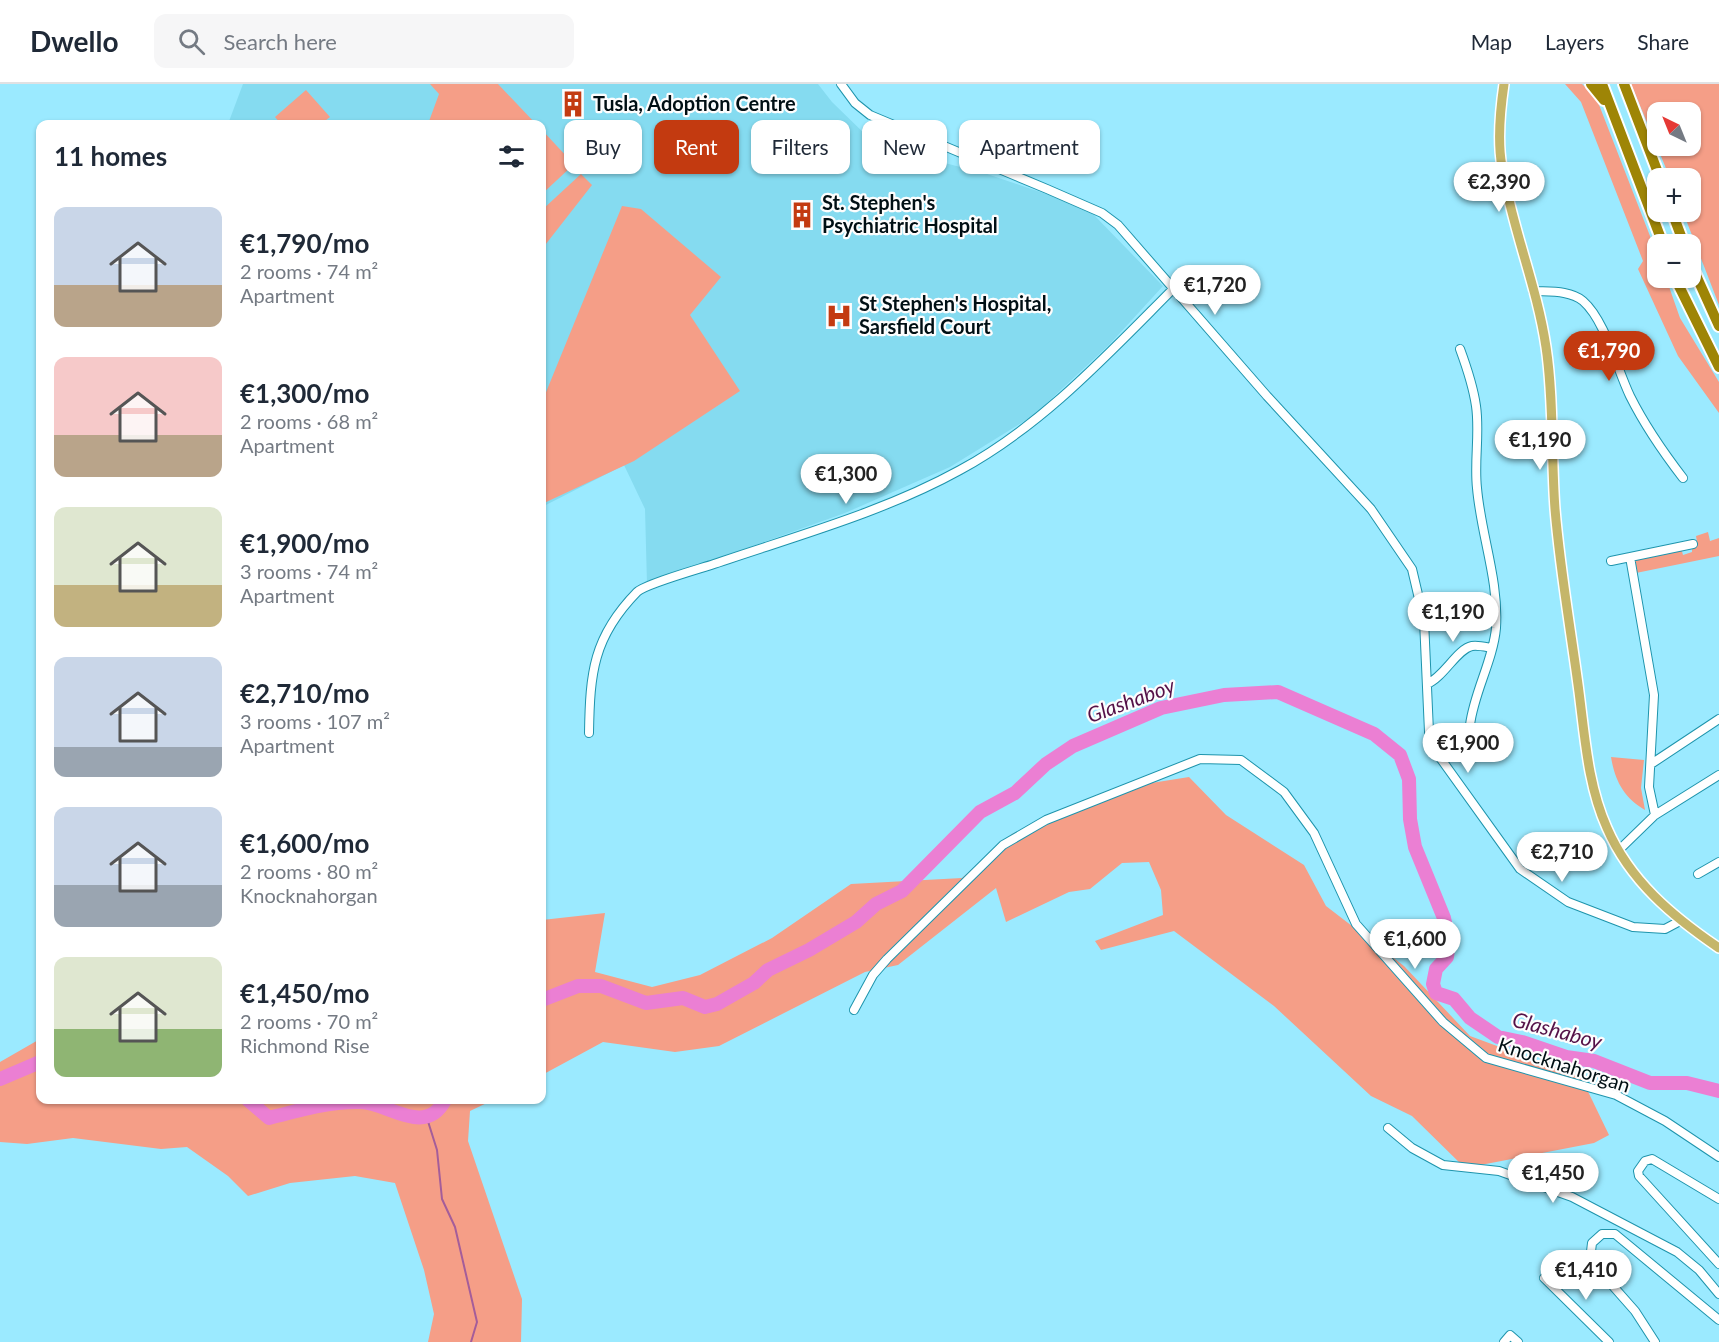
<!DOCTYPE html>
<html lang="en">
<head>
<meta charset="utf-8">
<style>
  body { margin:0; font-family:Lato,sans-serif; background:#f6f6f7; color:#1f2937; height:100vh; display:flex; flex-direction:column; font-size:22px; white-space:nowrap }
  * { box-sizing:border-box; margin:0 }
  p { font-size:20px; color:#747a83 }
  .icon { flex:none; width:33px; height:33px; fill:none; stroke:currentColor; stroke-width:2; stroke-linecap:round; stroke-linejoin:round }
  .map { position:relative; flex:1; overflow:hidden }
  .details { position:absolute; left:36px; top:36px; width:510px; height:984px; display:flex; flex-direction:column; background:#fff; border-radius:12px; box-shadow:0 2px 4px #0004 }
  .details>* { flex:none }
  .hud { position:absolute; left:564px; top:36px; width:570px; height:54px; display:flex; gap:12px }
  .needle { width:39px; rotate:317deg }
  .controls { position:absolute; left:1647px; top:18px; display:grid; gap:12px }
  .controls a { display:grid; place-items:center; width:54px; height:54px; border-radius:12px; background:#fff; box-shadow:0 2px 4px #0004; font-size:30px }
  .price { position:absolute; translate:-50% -51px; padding:0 14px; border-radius:21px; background:#fff; color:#222; font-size:20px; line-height:39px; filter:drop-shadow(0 2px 3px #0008) }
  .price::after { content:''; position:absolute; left:50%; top:36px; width:18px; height:14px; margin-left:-9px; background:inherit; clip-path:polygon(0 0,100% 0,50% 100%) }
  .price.current { background:#c33a10; color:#fff }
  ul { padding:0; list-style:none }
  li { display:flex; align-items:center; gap:18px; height:150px; padding:0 18px }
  li span { display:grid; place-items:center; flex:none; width:168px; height:120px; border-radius:12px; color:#555 }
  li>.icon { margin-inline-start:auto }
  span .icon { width:72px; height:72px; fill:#fffc; stroke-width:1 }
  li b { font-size:26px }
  h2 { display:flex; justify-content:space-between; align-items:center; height:72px; padding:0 18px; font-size:26px }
  .tag { padding:0 21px; border-radius:12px; background:#fff; box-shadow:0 2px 4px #0004; font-size:21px; line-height:54px }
  .tag.current { background:#c33a10; color:#fff }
  header { display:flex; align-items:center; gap:36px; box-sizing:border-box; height:84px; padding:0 30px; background:#fff; border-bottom:2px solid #e0e1e3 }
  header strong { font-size:28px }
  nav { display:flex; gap:33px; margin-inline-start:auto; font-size:21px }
  .search { width:420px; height:54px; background:#f6f6f7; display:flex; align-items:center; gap:15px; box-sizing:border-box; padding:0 21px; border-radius:12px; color:#747a83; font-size:22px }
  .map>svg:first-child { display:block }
  .built { fill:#85dbf0 }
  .green { fill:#f59e87; fill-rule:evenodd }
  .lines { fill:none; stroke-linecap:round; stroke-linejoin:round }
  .stream { stroke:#a45d9a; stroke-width:2 }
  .river { stroke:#eb7fd3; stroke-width:14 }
  .minor-casing { stroke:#1e94ac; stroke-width:10 }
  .major-casing { stroke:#fff; stroke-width:12 }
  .highway-casing { stroke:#fff; stroke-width:14 }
  .minor { stroke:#fff; stroke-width:8 }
  .major { stroke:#c5b66a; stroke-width:9 }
  .highway { stroke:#9e8506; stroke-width:10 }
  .labels { text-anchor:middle; stroke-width:4.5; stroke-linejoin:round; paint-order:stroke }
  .poi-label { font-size:20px; font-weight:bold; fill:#000f14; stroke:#fdfdfd; text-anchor:start }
  .street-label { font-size:20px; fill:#000f14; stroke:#fdfdfd }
  .water-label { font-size:21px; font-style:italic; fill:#541148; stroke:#fdfdfd }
</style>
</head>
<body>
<header>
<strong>Dwello</strong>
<div class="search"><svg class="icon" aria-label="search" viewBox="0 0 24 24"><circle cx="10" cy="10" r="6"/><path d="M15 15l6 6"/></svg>Search here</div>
<nav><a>Map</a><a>Layers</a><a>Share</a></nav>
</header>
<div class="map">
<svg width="1719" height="1258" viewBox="0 0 1719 1258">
  <rect width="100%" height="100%" fill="#9beaff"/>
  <path class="built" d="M243,0H818L832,18L869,54L921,73L984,89L1049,111L1094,131L1163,202L1109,261L1034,331L950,383L845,429L647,500L645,425L624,381L542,423V40H228Z"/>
  <path class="green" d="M430,0H498L536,40H428L439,10Z
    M1565,0H1582L1596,13L1657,170L1658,194H1666L1680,234L1719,298V329L1678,272L1638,185L1643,177L1581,18Z
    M1631,0H1719V221L1683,128H1690V94H1670ZM1658,28H1690V62H1658Z
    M306,6L330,33L321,40H281L275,33Z
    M542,46L569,75L571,83L542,110Z
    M581,90L592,101L542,165V126Z
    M622,122L641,125L721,193L690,231L740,307L634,377L542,420V318Z
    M1708,448L1710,457L1719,454V472L1636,489L1634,474L1681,464L1683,471L1692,468V462L1697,458L1696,452Z
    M1611,673L1644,676L1641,704L1645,726C1624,714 1615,697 1611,673Z
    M1189,693L1226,731L1304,781L1326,822L1404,882L1470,952L1581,993L1609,1051L1594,1059L1465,1084L1412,1032L1371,1012L1274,922L1174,847L1101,866L1095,857L1163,831L1161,806L1149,778L1122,779L1090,805L1069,808L1006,838L996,804L898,881L865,888L719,962L675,968L603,958L542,991V836L605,829L595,888L652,903L700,891L772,854L851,800L962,794L1012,750L1056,730L1139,701Z
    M40,955V1016H493L470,1027L468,1057L522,1215L521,1258H428L434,1230L424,1186L395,1099L355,1092L290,1099L248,1112L228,1092L187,1063L161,1065L73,1054L27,1060L0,1058V978Z"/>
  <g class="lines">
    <path class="stream" d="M426,1031L437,1066L442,1115L455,1143L477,1238L471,1258"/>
    <path class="river" d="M542,916L578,902H601L646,919L683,914L705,923L717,920L754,899L768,886L809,866L856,838L876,820L902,807L980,728L1015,709L1046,680L1073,662L1161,624L1224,611L1278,608L1374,650L1400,671L1409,695L1410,735L1415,763L1444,834L1449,857L1447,873L1436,885L1433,900L1436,909L1454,915L1470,934L1498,953L1522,958L1566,973L1594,977L1650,999H1687L1719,1007
      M0,995L40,978
      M248,1016L269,1034C299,1026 330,1017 361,1018C387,1018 425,1054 445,1016"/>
    <g class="minor-casing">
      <path id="minor" d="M841,0L855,19L870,31L1047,105L1102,129L1118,141L1267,312L1371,425L1412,485L1424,536L1429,648L1441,675L1520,785L1568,818L1633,843L1665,845L1680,837
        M1533,207C1549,208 1570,206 1583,217C1605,236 1617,285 1630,312C1645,342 1663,368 1683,394
        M1460,265C1467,284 1473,301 1476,322C1480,349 1474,377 1477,404C1481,451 1499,496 1496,544C1493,577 1474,608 1470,641
        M1630,473L1654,611L1649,703L1655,731
        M1611,477L1693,460
        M1427,600C1444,593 1457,565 1472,562C1478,561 1486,563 1492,564
        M589,649C590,589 593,553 637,508C645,500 699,485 714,480C796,452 884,428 960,386C1043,341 1108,270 1174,204
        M1651,680L1719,635
        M1619,766L1655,731L1719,691
        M1698,790L1719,778
        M854,926L873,891L887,875L1003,761L1046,736L1200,675L1241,676L1284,708L1314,749L1356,840L1443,938L1486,974L1616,1011L1665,1037L1719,1073
        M1388,1044L1412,1064L1443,1081L1499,1087L1572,1113L1677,1168L1699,1186L1719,1210
        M1719,1115L1652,1075L1645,1077L1638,1087L1639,1092L1719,1180
        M1544,1194L1609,1258
        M1504,1258L1510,1251L1518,1258
        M1655,1258L1635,1227L1590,1176L1592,1159L1602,1150H1615L1719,1236"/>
    </g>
    <g class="major-casing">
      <path id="major" d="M1504,0C1500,27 1497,56 1502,83C1512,144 1537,202 1546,263C1554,316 1551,371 1555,425C1560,486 1571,547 1579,608C1585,654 1588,702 1607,744C1630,797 1672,832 1719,864"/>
    </g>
    <g class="highway-casing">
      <path id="highway" d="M1591,0L1604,16
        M1602,0L1663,160
        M1624,0L1660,94
        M1672,128L1684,160
        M1690,178L1719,242
        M1675,194L1719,283"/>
    </g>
    <use href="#minor" class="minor"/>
    <use href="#major" class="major"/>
    <use href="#highway" class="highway"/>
  </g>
  <defs>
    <g id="building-bare" transform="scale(2.07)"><path d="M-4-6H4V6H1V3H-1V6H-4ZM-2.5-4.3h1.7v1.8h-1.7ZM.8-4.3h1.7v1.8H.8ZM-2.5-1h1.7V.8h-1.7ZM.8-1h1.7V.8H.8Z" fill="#c33a10" stroke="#fdfdfd" stroke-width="2.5" paint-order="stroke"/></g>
    <g id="hospital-bare" transform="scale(2.07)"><path d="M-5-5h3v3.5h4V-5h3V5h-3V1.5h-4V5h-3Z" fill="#c33a10" stroke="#fdfdfd" stroke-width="2.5" paint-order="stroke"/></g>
  </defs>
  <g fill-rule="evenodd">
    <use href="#building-bare" x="573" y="20"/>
    <use href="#building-bare" x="802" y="131"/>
    <use href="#hospital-bare" x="839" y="232"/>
  </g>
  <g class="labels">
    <g class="poi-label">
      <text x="593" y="27">Tusla, Adoption Centre</text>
      <text x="822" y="126">St. Stephen's<tspan x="822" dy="23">Psychiatric Hospital</tspan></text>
      <text x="859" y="227">St Stephen's Hospital,<tspan x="859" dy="23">Sarsfield Court</tspan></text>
    </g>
    <g class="street-label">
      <text transform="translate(1564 981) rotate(18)" y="7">Knocknahorgan</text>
    </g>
    <g class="water-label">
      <text transform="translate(1131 617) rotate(-20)" y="7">Glashaboy</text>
      <text transform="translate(1557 947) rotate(15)" y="7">Glashaboy</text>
    </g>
  </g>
</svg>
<div class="controls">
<a><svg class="needle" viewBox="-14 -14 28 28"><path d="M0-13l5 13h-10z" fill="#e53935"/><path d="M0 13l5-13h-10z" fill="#747a83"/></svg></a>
<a>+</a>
<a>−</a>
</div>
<b class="price" style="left:1499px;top:129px">€2,390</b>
<b class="price" style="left:1215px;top:232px">€1,720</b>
<b class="price current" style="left:1609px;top:298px">€1,790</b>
<b class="price" style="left:1540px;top:387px">€1,190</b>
<b class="price" style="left:846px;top:421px">€1,300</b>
<b class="price" style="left:1453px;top:559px">€1,190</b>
<b class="price" style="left:1468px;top:690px">€1,900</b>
<b class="price" style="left:1562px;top:799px">€2,710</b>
<b class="price" style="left:1415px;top:886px">€1,600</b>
<b class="price" style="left:1553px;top:1120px">€1,450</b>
<b class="price" style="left:1586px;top:1217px">€1,410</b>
<div class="hud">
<a class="tag">Buy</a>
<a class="tag current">Rent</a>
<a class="tag">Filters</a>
<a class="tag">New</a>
<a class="tag">Apartment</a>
</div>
<section class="details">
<h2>11 homes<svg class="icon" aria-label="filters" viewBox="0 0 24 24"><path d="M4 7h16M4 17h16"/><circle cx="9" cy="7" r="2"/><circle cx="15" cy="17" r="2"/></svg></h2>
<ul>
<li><span style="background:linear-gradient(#c9d6e8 65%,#b9a48a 0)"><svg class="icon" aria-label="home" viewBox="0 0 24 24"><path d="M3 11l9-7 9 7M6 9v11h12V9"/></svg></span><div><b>€1,790/mo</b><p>2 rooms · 74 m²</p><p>Apartment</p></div></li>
<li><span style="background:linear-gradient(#f6c9c9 65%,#b9a48a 0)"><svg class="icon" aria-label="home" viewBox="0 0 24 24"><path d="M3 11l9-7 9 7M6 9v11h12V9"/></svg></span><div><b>€1,300/mo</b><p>2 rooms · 68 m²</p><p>Apartment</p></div></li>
<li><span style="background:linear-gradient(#dfe7d0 65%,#c2b280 0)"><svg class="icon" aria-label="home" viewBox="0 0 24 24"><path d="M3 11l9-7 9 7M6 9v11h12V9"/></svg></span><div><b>€1,900/mo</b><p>3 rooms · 74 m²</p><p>Apartment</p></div></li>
<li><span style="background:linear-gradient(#c9d6e8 75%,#9aa5b1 0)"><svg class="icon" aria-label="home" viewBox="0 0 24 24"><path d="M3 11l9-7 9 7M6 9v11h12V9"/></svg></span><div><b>€2,710/mo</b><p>3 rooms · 107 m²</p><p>Apartment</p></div></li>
<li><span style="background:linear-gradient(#c9d6e8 65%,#9aa5b1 0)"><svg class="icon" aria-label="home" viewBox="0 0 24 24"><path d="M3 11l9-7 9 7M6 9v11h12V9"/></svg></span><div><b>€1,600/mo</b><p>2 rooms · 80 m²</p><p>Knocknahorgan</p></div></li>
<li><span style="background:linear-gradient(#dfe7d0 60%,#8fb573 0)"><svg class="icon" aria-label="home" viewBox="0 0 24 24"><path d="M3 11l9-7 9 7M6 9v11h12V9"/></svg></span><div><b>€1,450/mo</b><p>2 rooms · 70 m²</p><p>Richmond Rise</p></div></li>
</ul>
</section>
</div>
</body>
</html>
